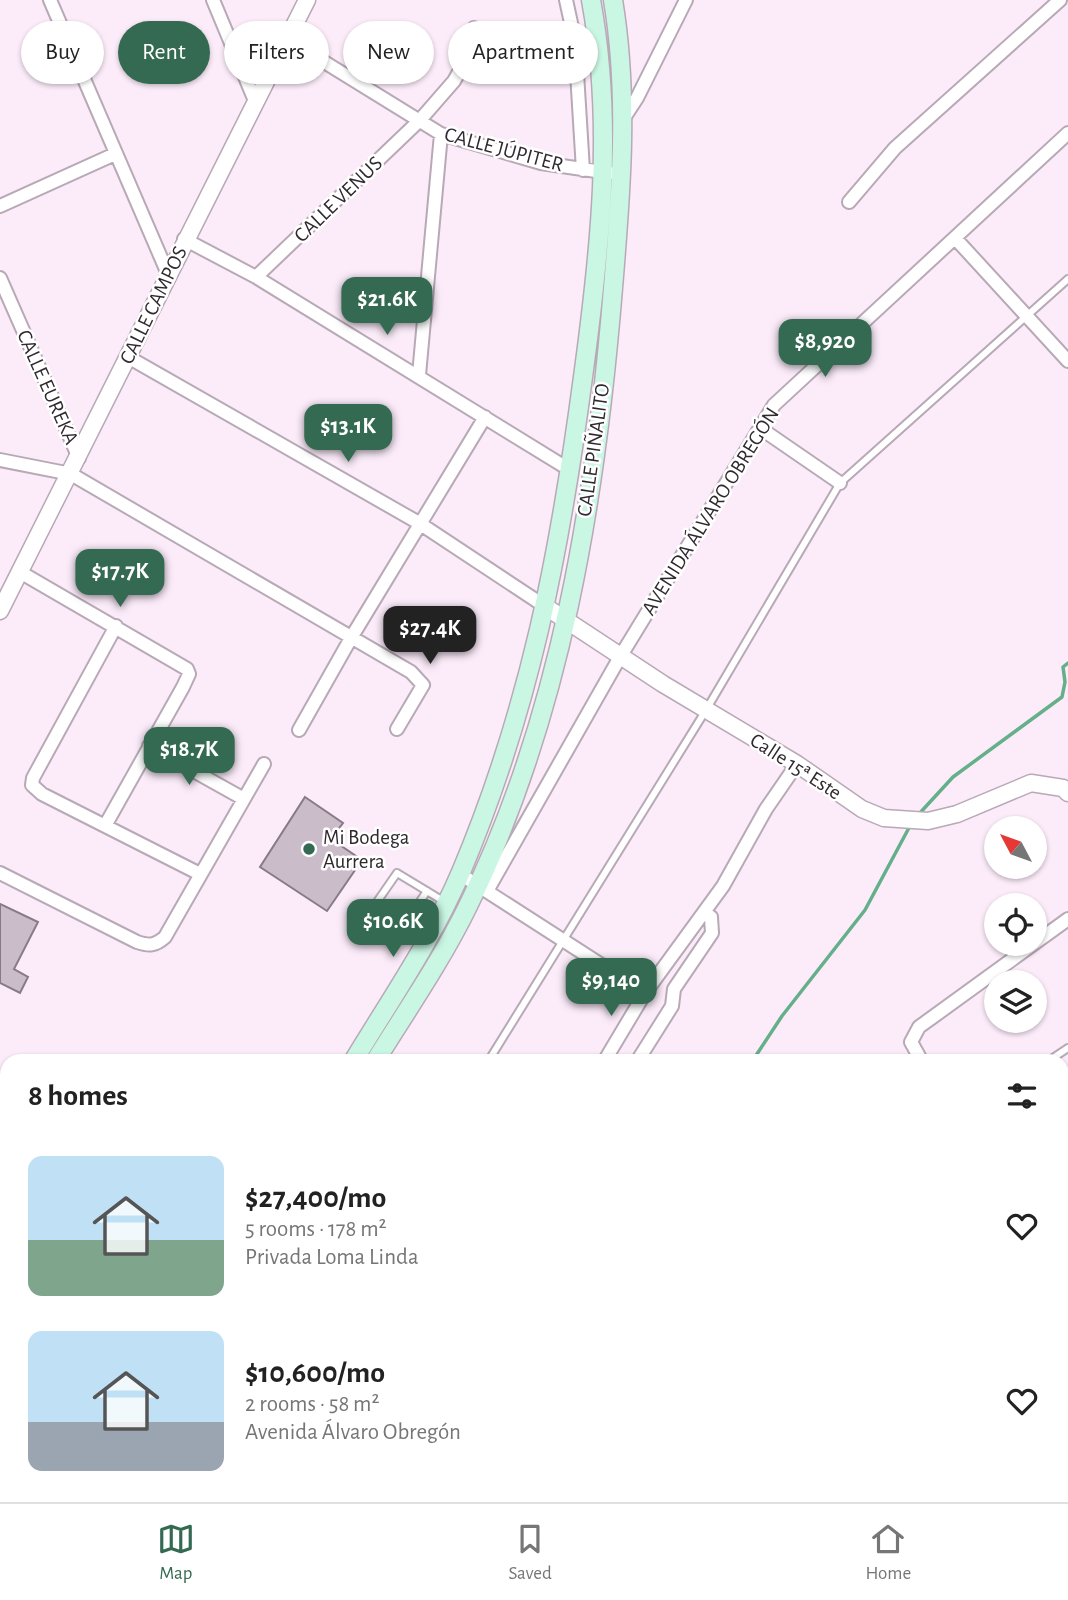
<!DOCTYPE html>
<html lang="en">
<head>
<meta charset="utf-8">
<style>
  body { margin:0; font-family:"Alegreya Sans",sans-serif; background:#f6f6f6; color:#222; height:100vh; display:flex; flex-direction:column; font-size:26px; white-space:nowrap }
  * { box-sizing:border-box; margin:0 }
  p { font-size:23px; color:#767676 }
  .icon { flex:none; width:38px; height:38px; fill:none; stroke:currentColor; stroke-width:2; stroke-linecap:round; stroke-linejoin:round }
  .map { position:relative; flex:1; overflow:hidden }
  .panel { position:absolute; left:0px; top:1054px; width:1069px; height:450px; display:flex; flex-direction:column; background:#fff; border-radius:21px 21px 0 0; box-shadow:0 2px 5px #0004 }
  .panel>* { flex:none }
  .guide { position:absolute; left:21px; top:21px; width:700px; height:63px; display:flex; gap:14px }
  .needle { width:46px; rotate:311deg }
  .buttons { position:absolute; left:984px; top:816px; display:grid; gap:14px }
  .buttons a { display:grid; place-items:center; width:63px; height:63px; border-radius:50%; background:#fff; box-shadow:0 2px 5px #0004; font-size:35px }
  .price { position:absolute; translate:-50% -60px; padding:0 16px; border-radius:14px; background:#346a51; color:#fff; font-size:23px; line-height:46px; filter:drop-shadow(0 2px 4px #0008) }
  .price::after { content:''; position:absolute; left:50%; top:42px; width:21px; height:16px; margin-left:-10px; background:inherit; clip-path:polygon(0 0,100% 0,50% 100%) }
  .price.selected { background:#222; color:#fff }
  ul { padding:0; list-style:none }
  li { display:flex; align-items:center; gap:21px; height:175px; padding:0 28px }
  li span { display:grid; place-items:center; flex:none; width:196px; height:140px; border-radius:14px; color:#555 }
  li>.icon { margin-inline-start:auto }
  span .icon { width:84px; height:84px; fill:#fffc; stroke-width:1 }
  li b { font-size:30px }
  h2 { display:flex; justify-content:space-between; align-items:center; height:84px; padding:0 28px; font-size:30px }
  .pill { padding:0 24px; border-radius:32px; background:#fff; box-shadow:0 2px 5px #0004; font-size:24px; line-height:63px }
  .pill.selected { background:#346a51; color:#fff }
  .menu { display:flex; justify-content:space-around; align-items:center; height:98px; border-top:2px solid #e0e0e0; background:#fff; font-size:19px; color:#767676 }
  .menu a { display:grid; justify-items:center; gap:4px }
  .menu .selected { color:#346a51 }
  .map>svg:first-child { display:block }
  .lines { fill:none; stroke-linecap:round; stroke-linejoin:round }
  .stream { stroke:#65af8b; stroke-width:3.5 }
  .building { fill:#cbbcca; stroke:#887a87; stroke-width:2 }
  .service-casing { stroke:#b8a9b6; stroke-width:10 }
  .minor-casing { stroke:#b8a9b6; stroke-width:16 }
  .tertiary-casing { stroke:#b8a9b6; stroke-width:19 }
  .secondary-casing { stroke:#b8a9b6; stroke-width:21 }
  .service { stroke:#fff; stroke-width:6 }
  .minor { stroke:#fff; stroke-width:12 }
  .tertiary { stroke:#fff; stroke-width:16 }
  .secondary { stroke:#caf6e4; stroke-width:18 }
  .poi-dot { fill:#346a51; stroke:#fff; stroke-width:2.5 }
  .labels { text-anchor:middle; stroke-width:5; stroke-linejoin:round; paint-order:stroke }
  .street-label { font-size:21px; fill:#302a2f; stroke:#fff }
  .poi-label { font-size:21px; fill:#302a2f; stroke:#fff; text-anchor:start }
</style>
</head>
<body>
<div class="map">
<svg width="1068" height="1502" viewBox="0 0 1068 1502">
  <rect width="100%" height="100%" fill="#fcecfa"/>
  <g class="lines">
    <path class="stream" d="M918,815L953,777L1062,697L1065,682L1063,667L1068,663
      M753,1060L782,1016L865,910L911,824"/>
  </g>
  <path class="building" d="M305,797L343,823L331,839L362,860L327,911L260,867Z
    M0,904L38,922L14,969L28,977L20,993L0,983Z"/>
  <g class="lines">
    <g class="service-casing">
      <path id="service" d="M427,891L392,943L363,922L397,873L445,902
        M489,1060L706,710L840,483L1068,279
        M1050,1060L1068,1048
        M1062,1317L1068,1313
        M0,1439L7,1427
        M222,1502L225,1496
        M798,1502L805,1496"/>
    </g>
    <g class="minor-casing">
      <path id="minor" d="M50,0L168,274
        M213,0L255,101
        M566,0L575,41L583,170
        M287,39L441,134L541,163L610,173
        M622,121L637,98L686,0
        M849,202L895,148L1060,0
        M0,206L115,154
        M955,238L1068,361
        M184,239L256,277L570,470
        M256,277L420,120L454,81L467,58L474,28
        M0,278L79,458
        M128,357L419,523L546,607
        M419,375L441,134
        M760,428L840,483
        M0,460L71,474L411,672L423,685L397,729
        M20,572L187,669L189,674L183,687L106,824
        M116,626L33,778L32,785L42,794L200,874
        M299,730L351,638L485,417
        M149,746L244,799
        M0,873L137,942C149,946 155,946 165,937L264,764
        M460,874L645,993
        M487,891L620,657L774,405L1068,133
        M605,1060L645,993L723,886L766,809L797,764
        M638,1060L672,1006L674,989L712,933L711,917L704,913
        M921,1060L911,1042L919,1027L1068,919
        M1062,1259L1068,1267
        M1062,1441L1068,1436
        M0,1475L7,1480
        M32,1496L41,1502
        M893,1496L897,1502
        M334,1502L338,1496
        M975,1502L984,1496"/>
    </g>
    <g class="tertiary-casing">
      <path id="tertiary" d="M546,607L663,684L797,764L862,809L884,818L928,821L957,814L1031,783L1063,788L1068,793
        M0,611L307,0
        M1062,1185L1068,1181
        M617,1502L625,1496"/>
    </g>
    <g class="secondary-casing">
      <path id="secondary" d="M354,1060C391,999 433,938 461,872C530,709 560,551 583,377C600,252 614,124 591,0
        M376,1060C407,1010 441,961 467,908C561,718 596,498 613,288C621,193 629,95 613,0
        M77,1502L80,1496
        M100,1502L103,1496"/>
    </g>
    <use href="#service" class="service"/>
    <use href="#minor" class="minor"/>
    <use href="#tertiary" class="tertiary"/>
    <use href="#secondary" class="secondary"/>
  </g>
  <circle class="poi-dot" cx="309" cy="849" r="7"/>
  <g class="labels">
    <g class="street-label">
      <text transform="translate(504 149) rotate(15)" y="7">CALLE JÚPITER</text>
      <text transform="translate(338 199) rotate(-44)" y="7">CALLE VENUS</text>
      <text transform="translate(153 305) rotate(-64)" y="7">CALLE CAMPOS</text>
      <text transform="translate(48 387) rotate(66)" y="7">CALLE EUREKA</text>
      <text transform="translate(593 450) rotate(-82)" y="7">CALLE PIÑALITO</text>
      <text transform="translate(710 511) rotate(-58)" y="7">AVENIDA ÁLVARO OBREGÓN</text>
      <text transform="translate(796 766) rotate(33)" y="7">Calle 15ª Este</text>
    </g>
    <g class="poi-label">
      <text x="323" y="844">Mi Bodega<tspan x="323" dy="24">Aurrera</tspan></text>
    </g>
  </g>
</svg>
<div class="buttons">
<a><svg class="needle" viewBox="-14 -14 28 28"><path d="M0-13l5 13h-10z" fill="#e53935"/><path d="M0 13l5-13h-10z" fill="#767676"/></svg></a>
<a><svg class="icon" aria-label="locate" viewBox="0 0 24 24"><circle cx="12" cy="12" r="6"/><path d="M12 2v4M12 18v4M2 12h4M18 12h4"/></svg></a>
<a><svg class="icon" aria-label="layers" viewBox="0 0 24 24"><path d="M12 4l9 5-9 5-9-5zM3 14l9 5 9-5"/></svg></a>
</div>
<b class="price" style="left:387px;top:337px">$21.6K</b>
<b class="price" style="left:825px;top:379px">$8,920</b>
<b class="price" style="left:348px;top:464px">$13.1K</b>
<b class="price" style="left:120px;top:609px">$17.7K</b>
<b class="price selected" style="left:430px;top:666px">$27.4K</b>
<b class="price" style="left:189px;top:787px">$18.7K</b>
<b class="price" style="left:393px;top:959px">$10.6K</b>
<b class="price" style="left:611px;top:1018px">$9,140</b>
<div class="guide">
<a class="pill">Buy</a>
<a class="pill selected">Rent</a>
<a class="pill">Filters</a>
<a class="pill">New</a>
<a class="pill">Apartment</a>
</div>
<section class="panel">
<h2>8 homes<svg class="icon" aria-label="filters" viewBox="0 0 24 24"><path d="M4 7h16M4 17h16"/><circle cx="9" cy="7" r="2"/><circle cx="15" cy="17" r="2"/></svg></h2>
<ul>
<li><span style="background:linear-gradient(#bfe0f5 60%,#7fa58c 0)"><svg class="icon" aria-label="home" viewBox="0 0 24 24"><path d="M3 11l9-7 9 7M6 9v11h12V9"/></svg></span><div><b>$27,400/mo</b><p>5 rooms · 178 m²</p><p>Privada Loma Linda</p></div><svg class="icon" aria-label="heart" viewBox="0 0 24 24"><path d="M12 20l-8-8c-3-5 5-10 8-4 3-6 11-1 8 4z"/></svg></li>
<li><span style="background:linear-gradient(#bfe0f5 65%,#9aa5b1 0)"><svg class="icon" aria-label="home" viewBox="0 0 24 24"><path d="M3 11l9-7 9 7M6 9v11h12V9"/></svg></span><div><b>$10,600/mo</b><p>2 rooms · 58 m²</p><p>Avenida Álvaro Obregón</p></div><svg class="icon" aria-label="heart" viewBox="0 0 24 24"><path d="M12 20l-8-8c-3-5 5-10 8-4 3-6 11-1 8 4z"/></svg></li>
</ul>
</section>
</div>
<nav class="menu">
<a class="selected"><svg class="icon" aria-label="map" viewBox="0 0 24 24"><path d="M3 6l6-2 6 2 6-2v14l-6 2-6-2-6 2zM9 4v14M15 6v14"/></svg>Map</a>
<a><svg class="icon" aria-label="saved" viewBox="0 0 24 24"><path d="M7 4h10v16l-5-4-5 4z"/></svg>Saved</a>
<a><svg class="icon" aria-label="home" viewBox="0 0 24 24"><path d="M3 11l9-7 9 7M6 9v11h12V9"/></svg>Home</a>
</nav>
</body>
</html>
